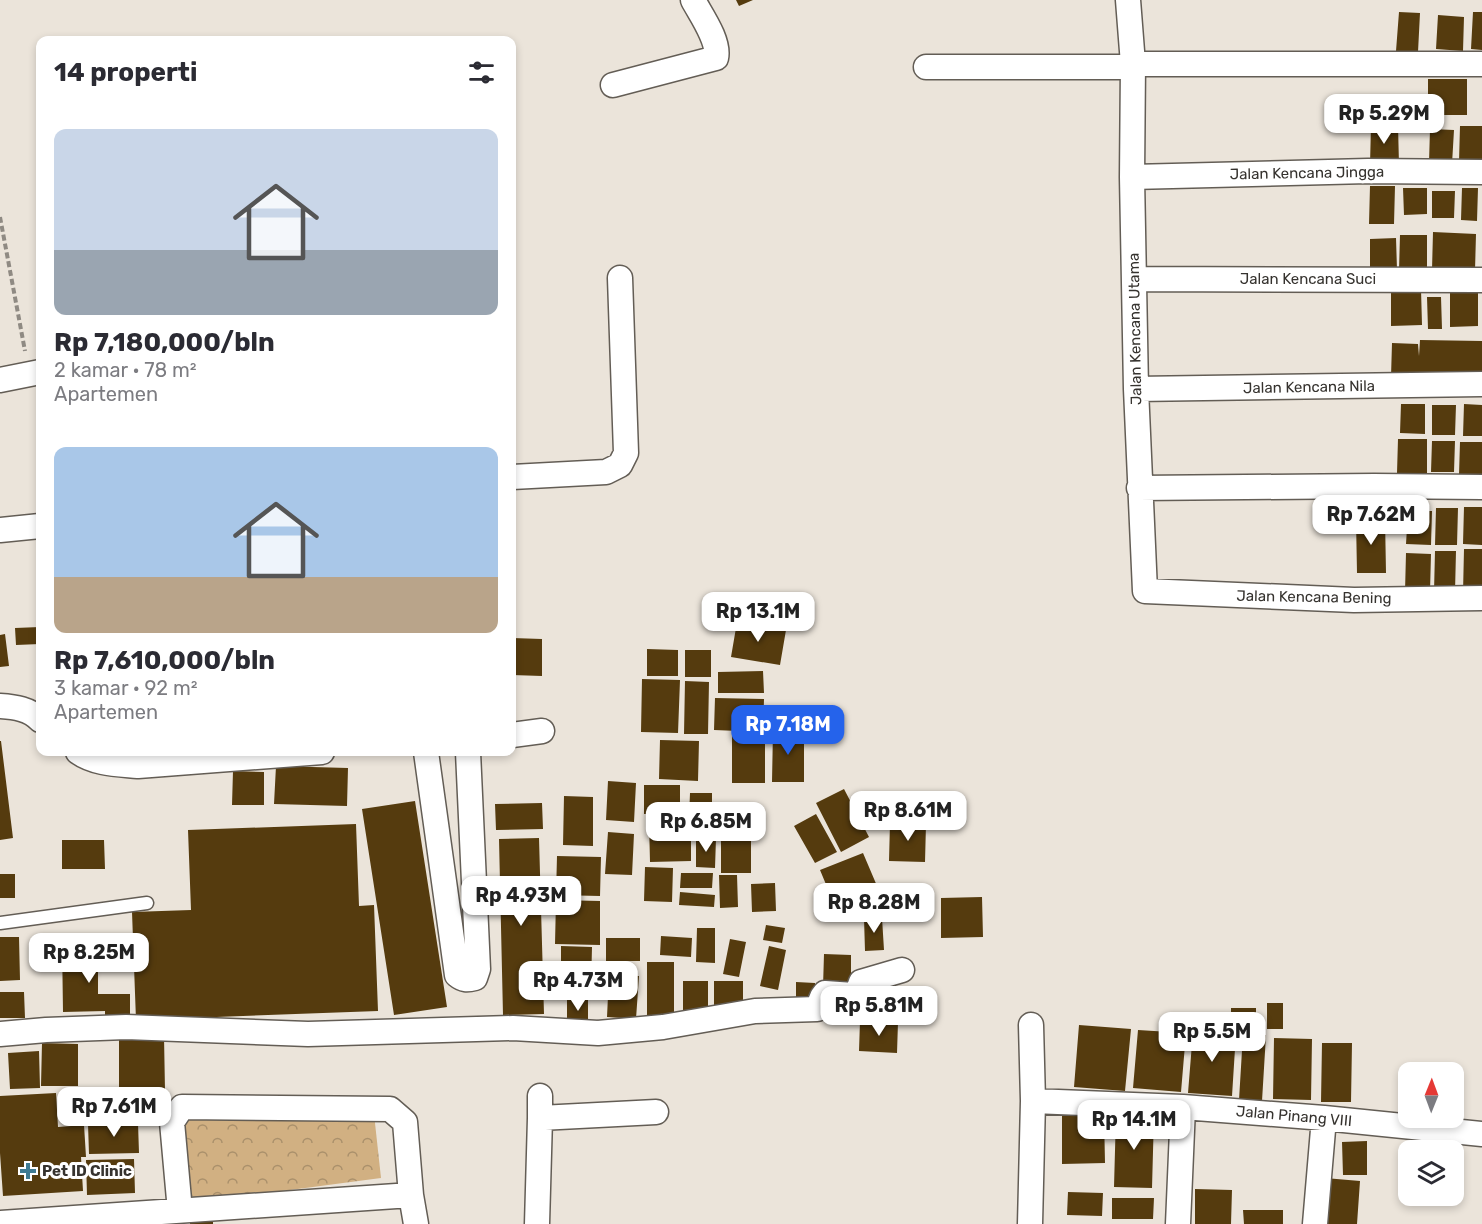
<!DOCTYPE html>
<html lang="id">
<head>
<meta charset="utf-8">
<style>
  body { margin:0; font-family:Rubik,sans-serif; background:#f7f7f7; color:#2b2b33; height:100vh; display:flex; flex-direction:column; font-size:22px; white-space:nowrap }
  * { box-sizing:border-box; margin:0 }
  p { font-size:20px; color:#7c7c81 }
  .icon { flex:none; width:33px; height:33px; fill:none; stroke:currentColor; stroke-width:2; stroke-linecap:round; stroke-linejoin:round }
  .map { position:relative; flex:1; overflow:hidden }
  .drawer { position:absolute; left:36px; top:36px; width:480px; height:720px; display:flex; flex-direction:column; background:#fff; border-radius:12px; box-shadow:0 3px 9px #0003 }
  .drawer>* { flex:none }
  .needle { width:39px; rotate:1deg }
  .tools { position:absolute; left:1398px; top:1062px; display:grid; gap:12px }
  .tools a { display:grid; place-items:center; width:66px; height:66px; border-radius:12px; background:#fff; box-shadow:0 3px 9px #0003; font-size:30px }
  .price { position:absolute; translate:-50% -51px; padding:0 14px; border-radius:12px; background:#fff; color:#222; font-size:20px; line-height:39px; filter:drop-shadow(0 2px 3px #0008) }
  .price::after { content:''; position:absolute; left:50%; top:36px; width:18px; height:14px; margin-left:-9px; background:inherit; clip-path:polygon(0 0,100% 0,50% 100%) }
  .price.active { background:#2563eb; color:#fff }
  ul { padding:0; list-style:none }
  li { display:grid; align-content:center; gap:12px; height:318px; padding:0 18px }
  li span { display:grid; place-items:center; height:186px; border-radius:12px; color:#555 }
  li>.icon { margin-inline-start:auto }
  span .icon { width:108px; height:108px; fill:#fffc; stroke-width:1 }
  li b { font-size:26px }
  h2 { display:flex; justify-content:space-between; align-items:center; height:72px; padding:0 18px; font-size:26px }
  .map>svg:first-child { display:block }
  .park { fill:url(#park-crowns) }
  .building { fill:#553b0e }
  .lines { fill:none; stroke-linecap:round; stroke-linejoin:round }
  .service-casing { stroke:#635d55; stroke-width:15 }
  .minor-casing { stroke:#635d55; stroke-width:27 }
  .path { stroke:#8f8a83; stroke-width:4; stroke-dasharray:6 3; stroke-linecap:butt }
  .service { stroke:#fff; stroke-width:12 }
  .minor { stroke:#fff; stroke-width:24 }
  .poi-dot { fill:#3f7b93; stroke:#fff; stroke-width:2 }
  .labels { text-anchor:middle; stroke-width:6; stroke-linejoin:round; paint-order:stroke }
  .street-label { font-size:15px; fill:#36332f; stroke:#fff }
  .poi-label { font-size:15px; font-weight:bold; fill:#36332f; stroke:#fff; text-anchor:start }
</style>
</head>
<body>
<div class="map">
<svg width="1482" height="1224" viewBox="0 0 1482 1224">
  <defs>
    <pattern id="park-crowns" width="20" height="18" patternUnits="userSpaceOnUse" patternTransform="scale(1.5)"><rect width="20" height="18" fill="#d1b082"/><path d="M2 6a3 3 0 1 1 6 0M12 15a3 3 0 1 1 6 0" fill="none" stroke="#aa906b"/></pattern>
  </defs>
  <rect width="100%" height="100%" fill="#ebe4da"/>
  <path class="park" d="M191,1114H374L381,1178L198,1202L188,1192L181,1126Z"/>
  <path class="building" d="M736,0H753L739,6Z
    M1399,12L1420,13L1418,52L1396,51Z
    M1473,12H1482V50L1471,49Z
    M1438,15L1464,17L1463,51L1436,49Z
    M1428,79H1467V115H1428Z
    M1371,125H1398L1399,165H1370Z
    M1460,126H1482V162H1459Z
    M1430,129L1454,130L1452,164L1429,163Z
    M1370,186H1395L1394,224H1369Z
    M1403,188H1427V214L1404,215Z
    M1462,188H1478L1477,221L1461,220Z
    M1432,191H1455L1454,218H1432Z
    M1433,232L1476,234L1475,271L1432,270Z
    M1400,235H1427V271H1399Z
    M1396,238L1397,270L1370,271V239Z
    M1391,289H1421L1422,325L1391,326Z
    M1450,293H1478V326L1450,327Z
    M1427,297H1441L1442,329H1428Z
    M1420,340L1482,341V376L1391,377L1392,343L1418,344L1419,356Z
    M1401,404H1425V434L1400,433Z
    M1464,404L1482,405V436H1463Z
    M1432,405H1456L1455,435H1432Z
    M1398,439H1427V474L1397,473Z
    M1432,441H1455L1454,472H1431Z
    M1460,442H1482V475H1459Z
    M1464,507H1482V545L1463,544Z
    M1436,508H1458L1457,545H1435Z
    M1408,511H1432L1431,545L1406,544Z
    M1385,518L1386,573H1357L1356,519Z
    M1464,549H1482V593H1463Z
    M1435,551H1456L1455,592H1434Z
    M1406,553L1431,554L1430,592H1405Z
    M737,622L786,630L780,665L731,657Z
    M40,627V644L16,645L15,628Z
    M5,634L9,666L0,667V635Z
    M512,638L542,639V676L512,675Z
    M647,649L678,650V676H647Z
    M685,650H711V677H685Z
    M763,671L764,693H718V672Z
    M642,679L680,680L678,733L641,732Z
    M685,681L709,682L708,734H684Z
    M715,698L764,699L763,732L714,730Z
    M804,729V782H772L773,730Z
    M732,734H765V783H732Z
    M660,740L699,741L698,781L659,779Z
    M0,741H1L13,838L0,840Z
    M276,766L348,768L347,806L274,804Z
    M233,771L264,772V805H232Z
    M608,781L636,783L634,822L606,820Z
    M644,785H680V814H644Z
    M844,789L869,837L841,852L816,803Z
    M690,793H712V818H689Z
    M564,796L593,797V846L563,845Z
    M415,801L447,1007L394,1015L362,809Z
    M542,803L543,829L496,830L495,804Z
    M816,814L837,852L815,863L794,826Z
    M649,822H691V861L650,862Z
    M890,823L926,824L925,862L889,861Z
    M356,824L359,906L374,905L378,1011L136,1020L132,912L191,910L188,830Z
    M608,832L634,834L632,875L605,874Z
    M539,838L544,1014L503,1015L499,839Z
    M696,838H716L715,868L696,867Z
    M721,839H751V873H721Z
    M62,840H104L105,869H62Z
    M863,853L883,900L840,918L820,870Z
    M557,856L601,857L600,896L556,895Z
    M645,867L673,868L672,902L644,901Z
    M681,873H713L712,888H680Z
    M0,874H15V898H0Z
    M719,875H737L738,907L720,908Z
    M775,883L776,911L752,912L751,884Z
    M680,892L715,895L714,907L679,905Z
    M982,897L983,937L941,938V898Z
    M556,900L600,901V945L555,944Z
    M864,918H882L884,950L865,951Z
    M766,925L785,928L782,943L763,940Z
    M697,928H715V963L696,962Z
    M661,936L692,938L691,957L660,955Z
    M0,937H19L20,980L0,981Z
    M606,938H640V961H606Z
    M730,939L746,942L739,977L723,974Z
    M98,941V994H130V1021H105V1011L63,1012L62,942Z
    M561,946L592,947L591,987H561Z
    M769,946L786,950L778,990L760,986Z
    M824,954L851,955V988L823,987Z
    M647,962H674V1019H647Z
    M609,975L639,976L636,1019L607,1017Z
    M683,981H708V1012H683Z
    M714,981H743V1007H714Z
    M796,982L815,983V1000H796Z
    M863,983L896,984L894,1016L861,1015Z
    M0,992H24L25,1018H0Z
    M567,995H588V1029H567Z
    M823,997H853V1019H823Z
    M1267,1003H1283V1029H1267Z
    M1231,1008H1256V1028H1231Z
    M860,1021L898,1022L897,1053L859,1051Z
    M1079,1025L1131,1029L1125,1091L1074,1087Z
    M1138,1030L1186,1033L1181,1092L1133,1088Z
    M1193,1031L1236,1033L1232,1096L1188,1093Z
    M1243,1034L1266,1035L1262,1101L1239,1100Z
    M119,1036H164L165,1091H119Z
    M1274,1038L1312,1039L1311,1100L1273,1099Z
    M42,1043L78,1044V1086H41Z
    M1322,1043H1352L1351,1102H1321Z
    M39,1051L40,1088L10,1089L8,1053Z
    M56,1093L58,1127L84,1125L86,1157H81L83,1191L3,1196L0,1153V1096Z
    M1116,1114L1154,1115L1152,1188L1114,1187Z
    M1104,1115L1105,1163L1062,1164V1116Z
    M138,1123L139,1153L89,1154L88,1124Z
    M1367,1141V1175H1343L1342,1142Z
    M134,1159L135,1193L87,1195L86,1160Z
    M1325,1178L1360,1181L1357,1224H1321Z
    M1195,1189L1232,1190L1231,1224H1195Z
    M1068,1192L1103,1193L1102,1216L1067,1215Z
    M1112,1198H1154L1153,1219H1112Z
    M1243,1210H1283V1224H1244Z
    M190,1218L213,1219V1224H190Z"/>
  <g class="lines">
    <g class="service-casing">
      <path id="service" d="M0,923L147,903"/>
    </g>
    <g class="minor-casing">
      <path id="minor" d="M1128,0L1133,64L1132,177L1136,389L1145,591L1354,600L1482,598
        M926,67H1125L1133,64H1482
        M613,85L716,58C720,41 701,15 693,0
        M1132,177L1368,171L1482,172
        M1134,279L1482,280
        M0,380L40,372
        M1136,389L1482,384
        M512,477L606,472L620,465L626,453L620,278
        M1139,488L1374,486L1482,487
        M0,530L40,526
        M0,706C15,707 30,709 40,720
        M512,735L542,731
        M78,752C95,764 117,764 138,766L322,752
        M426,752L457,975C463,980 467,980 475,978L478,969L468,752
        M0,1034L46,1030L126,1027L308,1034L513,1028L598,1033L663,1027L755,1011L817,1009L822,997L825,993L853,995L857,993L861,982L902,970
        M540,1096V1118
        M1033,1101L1183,1107L1324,1118L1482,1134
        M180,1211L172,1122L182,1107L390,1109L405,1122L411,1195
        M0,1223L411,1195L416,1224
        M537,1224L540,1118L656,1112
        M1030,1224L1033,1101L1031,1025
        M1178,1224L1183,1107
        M1315,1224L1324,1118"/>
    </g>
    <path class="path" d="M0,217L25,351"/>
    <use href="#service" class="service"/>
    <use href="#minor" class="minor"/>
  </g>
  <path class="poi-dot" d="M25 1162h6v6h6v6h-6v6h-6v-6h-6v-6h6z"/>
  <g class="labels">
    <g class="street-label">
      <text transform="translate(1307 173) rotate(-1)" y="5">Jalan Kencana Jingga</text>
      <text x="1308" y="284">Jalan Kencana Suci</text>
      <text transform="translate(1135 329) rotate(-91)" y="5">Jalan Kencana Utama</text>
      <text transform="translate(1309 387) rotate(-1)" y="5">Jalan Kencana Nila</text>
      <text transform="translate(1314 597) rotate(1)" y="5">Jalan Kencana Bening</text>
      <text transform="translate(1294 1116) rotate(5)" y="5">Jalan Pinang VIII</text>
    </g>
    <g class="poi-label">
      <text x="42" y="1176">Pet ID Clinic</text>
    </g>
  </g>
</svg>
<div class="tools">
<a><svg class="needle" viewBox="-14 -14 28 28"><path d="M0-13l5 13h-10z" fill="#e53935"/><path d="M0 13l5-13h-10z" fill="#7c7c81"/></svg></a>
<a><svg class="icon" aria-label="layers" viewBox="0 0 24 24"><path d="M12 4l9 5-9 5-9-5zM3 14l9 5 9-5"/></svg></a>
</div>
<b class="price" style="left:1384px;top:145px">Rp 5.29M</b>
<b class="price" style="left:1371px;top:546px">Rp 7.62M</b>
<b class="price" style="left:758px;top:643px">Rp 13.1M</b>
<b class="price active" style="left:788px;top:756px">Rp 7.18M</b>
<b class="price" style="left:908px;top:842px">Rp 8.61M</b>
<b class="price" style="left:706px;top:853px">Rp 6.85M</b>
<b class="price" style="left:521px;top:927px">Rp 4.93M</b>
<b class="price" style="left:874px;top:934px">Rp 8.28M</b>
<b class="price" style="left:89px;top:984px">Rp 8.25M</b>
<b class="price" style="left:578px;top:1012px">Rp 4.73M</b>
<b class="price" style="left:879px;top:1037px">Rp 5.81M</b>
<b class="price" style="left:1212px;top:1063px">Rp 5.5M</b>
<b class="price" style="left:114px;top:1138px">Rp 7.61M</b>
<b class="price" style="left:1134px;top:1151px">Rp 14.1M</b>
<section class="drawer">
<h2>14 properti<svg class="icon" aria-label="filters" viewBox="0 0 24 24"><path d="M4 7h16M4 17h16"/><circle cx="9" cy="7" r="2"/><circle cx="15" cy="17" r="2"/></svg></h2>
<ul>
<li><span style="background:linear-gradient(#c9d6e8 65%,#9aa5b1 0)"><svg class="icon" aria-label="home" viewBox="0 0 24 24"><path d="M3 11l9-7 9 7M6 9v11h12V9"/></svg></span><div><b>Rp 7,180,000/bln</b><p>2 kamar · 78 m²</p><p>Apartemen</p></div></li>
<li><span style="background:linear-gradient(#a9c7e8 70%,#b9a48a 0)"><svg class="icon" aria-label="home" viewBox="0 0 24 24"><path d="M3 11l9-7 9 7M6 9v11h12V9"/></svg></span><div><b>Rp 7,610,000/bln</b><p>3 kamar · 92 m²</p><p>Apartemen</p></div></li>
</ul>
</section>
</div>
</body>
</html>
